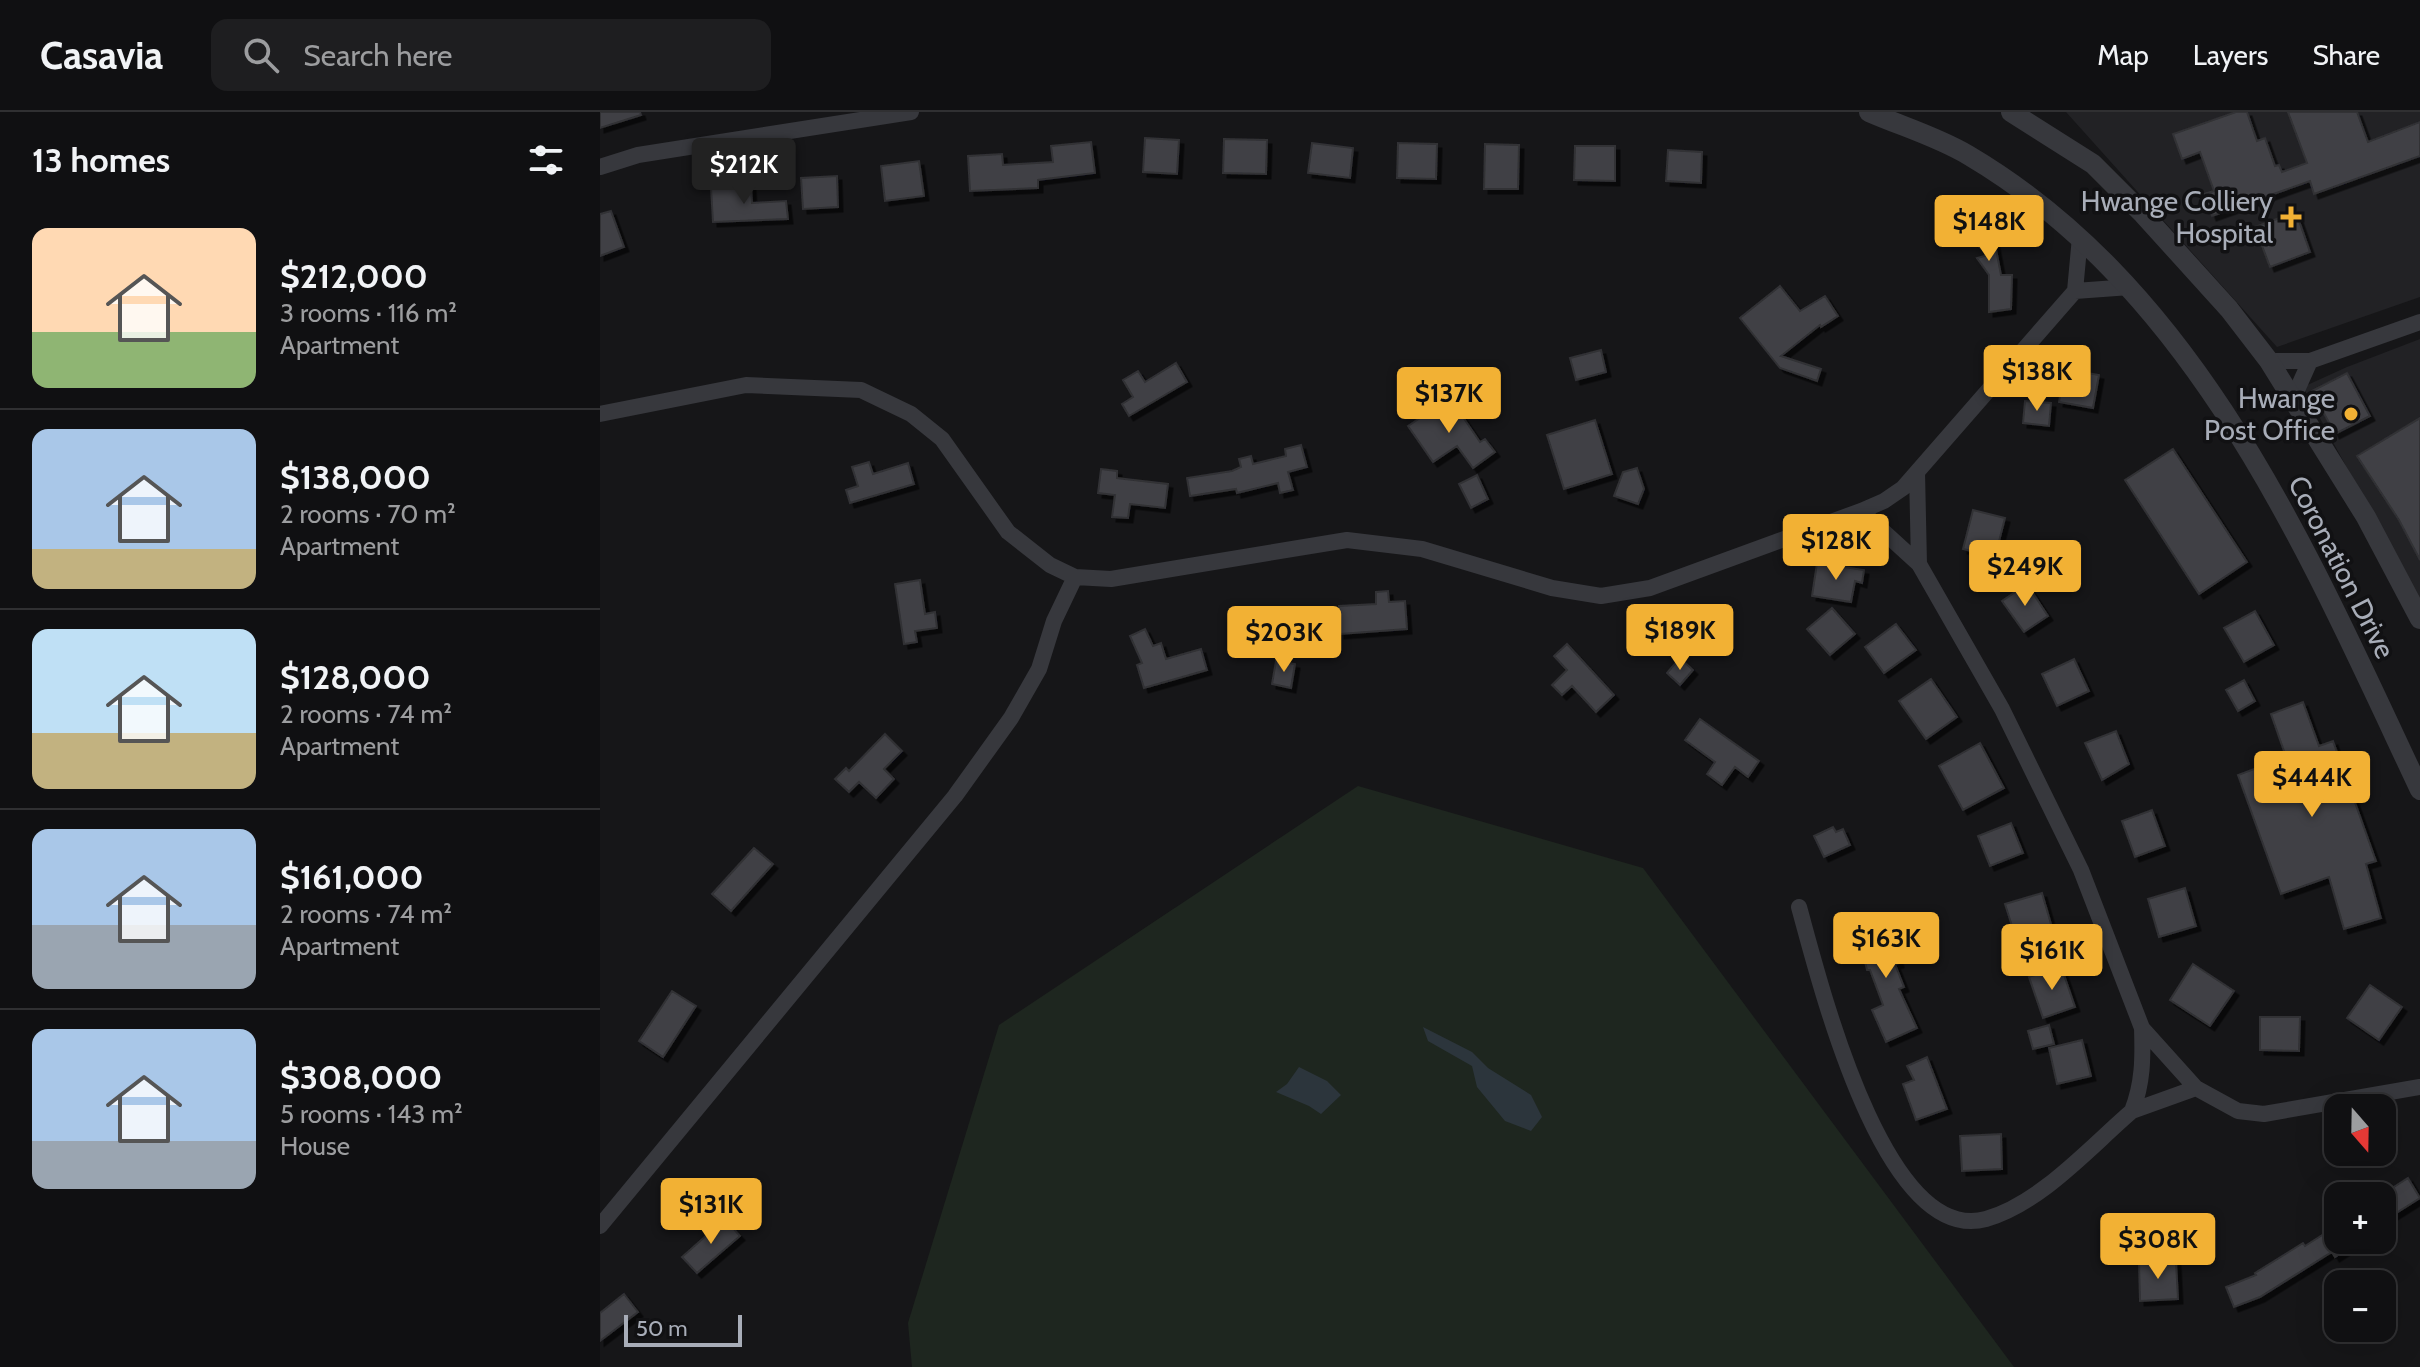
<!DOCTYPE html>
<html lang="en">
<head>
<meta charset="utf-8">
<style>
  body { margin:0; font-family:Cabin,sans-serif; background:#1e1e20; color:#f1f3f6; height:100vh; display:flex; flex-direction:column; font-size:30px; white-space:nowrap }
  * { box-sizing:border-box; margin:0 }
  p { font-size:26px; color:#9c9d9f }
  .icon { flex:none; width:44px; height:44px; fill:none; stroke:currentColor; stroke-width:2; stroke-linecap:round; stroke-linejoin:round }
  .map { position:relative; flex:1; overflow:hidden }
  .panel { display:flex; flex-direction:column; background:#101012; width:600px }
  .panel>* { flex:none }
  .needle { width:52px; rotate:160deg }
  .controls { position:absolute; left:1724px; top:982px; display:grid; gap:16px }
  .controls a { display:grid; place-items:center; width:72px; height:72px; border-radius:16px; background:#101012; box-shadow:0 8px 32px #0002,0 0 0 2px #303032; font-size:40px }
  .scale { position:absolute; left:24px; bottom:20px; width:118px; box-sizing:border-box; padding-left:8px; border:4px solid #a8adb8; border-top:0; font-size:22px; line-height:28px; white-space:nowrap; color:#a8adb8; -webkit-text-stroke:6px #111113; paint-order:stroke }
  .price { position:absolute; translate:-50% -68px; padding:0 18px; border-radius:8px; background:#f2b134; color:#111; font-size:26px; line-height:52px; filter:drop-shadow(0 2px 4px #0008) }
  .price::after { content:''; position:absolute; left:50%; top:48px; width:24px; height:18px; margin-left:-12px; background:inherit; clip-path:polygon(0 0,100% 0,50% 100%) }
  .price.selected { background:#222; color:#fff }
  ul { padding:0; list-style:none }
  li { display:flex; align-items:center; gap:24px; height:200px; padding:0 32px }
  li+li { border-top:2px solid #303032 }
  li span { display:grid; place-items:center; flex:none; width:224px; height:160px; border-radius:16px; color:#555 }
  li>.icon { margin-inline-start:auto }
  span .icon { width:96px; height:96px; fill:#fffc; stroke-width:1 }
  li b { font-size:34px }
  h2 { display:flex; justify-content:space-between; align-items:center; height:96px; padding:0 32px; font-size:34px }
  header { display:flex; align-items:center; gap:48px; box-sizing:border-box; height:112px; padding:0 40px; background:#101012; border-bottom:2px solid #303032 }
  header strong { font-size:38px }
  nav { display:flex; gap:44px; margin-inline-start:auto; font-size:28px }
  .search { width:560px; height:72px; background:#1e1e20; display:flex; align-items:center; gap:20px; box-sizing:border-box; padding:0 28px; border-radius:16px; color:#9c9d9f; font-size:30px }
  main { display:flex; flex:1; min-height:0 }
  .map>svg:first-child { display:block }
  .built { fill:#222225 }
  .green { fill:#1e261f }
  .water { fill:#2c353c }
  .building { fill:#404145; stroke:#303034; stroke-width:2; filter:url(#shadow) }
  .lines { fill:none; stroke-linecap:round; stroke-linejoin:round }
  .minor { stroke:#37383d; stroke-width:16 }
  .tertiary { stroke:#37383d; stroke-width:20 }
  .poi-dot { fill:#f2b134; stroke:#111113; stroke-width:3 }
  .labels { text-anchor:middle; stroke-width:7; stroke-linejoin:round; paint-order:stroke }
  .poi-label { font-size:28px; fill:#a8adb8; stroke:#111113; text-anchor:end }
  .street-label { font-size:28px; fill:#a8adb8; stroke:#111113 }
</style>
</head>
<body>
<header>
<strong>Casavia</strong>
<div class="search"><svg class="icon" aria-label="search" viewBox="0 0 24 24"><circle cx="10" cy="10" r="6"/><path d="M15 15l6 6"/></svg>Search here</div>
<nav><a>Map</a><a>Layers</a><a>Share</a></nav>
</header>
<main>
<section class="panel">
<h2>13 homes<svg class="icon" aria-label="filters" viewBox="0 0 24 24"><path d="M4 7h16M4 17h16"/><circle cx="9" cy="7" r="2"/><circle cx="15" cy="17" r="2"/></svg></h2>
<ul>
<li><span style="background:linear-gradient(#ffd9b3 65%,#8fb573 0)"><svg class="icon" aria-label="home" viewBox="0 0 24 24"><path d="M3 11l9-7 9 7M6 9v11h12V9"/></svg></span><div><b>$212,000</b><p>3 rooms · 116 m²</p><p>Apartment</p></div></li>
<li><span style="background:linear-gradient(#a9c7e8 75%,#c2b280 0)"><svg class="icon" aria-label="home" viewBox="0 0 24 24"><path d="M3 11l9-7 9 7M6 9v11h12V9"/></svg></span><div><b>$138,000</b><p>2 rooms · 70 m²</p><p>Apartment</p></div></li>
<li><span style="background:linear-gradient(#bfe0f5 65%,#c2b280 0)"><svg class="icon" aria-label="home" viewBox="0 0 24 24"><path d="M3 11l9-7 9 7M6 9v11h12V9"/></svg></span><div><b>$128,000</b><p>2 rooms · 74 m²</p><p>Apartment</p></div></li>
<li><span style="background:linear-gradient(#a9c7e8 60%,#9aa5b1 0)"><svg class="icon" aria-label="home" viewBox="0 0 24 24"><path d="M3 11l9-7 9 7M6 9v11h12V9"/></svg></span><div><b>$161,000</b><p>2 rooms · 74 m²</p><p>Apartment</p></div></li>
<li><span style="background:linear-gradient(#a9c7e8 70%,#9aa5b1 0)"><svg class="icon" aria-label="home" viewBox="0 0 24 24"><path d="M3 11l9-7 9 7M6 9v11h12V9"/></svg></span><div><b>$308,000</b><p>5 rooms · 143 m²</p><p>House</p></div></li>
</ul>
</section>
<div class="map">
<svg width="1820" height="1255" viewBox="0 0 1820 1255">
  <defs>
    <filter id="shadow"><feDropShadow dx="4.5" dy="4.5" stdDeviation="0" flood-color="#0009"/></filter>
  </defs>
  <rect width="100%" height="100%" fill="#161618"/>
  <path class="built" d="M1466,0H1820V185L1677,235Z
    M1820,227V490L1703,275L1747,255Z"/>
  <path class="green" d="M758,674L1043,756L1414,1255H312L308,1211L399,913Z"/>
  <path class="water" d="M823,915L872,940L888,956L931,983L942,1005L931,1019L905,1009L877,975L872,954L828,929Z
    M699,955L727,969L741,983L721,1002L709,994L676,980L687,972Z"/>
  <path class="building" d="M0,0H40L41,3L0,16Z
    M1636,0H1647L1657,29L1665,26L1675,54L1679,53L1682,60L1707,51L1688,0H1757L1768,30L1820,10V44L1714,82L1710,69L1612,104L1604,82L1614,79L1600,40L1582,47L1573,22Z
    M545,26L579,28L577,62L543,60Z
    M624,27L667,28L666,62L623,61Z
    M491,30L495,61L438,68V76L370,79L368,44L402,42L403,53L453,50L451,34Z
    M712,31L753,36L750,66L708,61Z
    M798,31L837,32L836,67L797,66Z
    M885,32L919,33L918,77H884Z
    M975,34H1015V69L974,68Z
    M1068,38L1102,40L1101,71L1066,69Z
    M319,49L324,84L285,89L281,54Z
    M237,64L238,95L203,97L201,66Z
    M151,74L152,91L186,89L188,107L113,110L111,76Z
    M11,99L24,135L0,144V102Z
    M1374,99L1394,127L1401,163H1412L1411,197L1389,200V163L1377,146L1388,143L1356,113Z
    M1696,100L1710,140L1670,155L1655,115Z
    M1180,174L1200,199L1225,184L1238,204L1221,215L1220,213L1181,244L1221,257L1217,269L1180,256L1140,206Z
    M1001,238L1006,260L976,268L970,246Z
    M576,251L587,270L529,304L522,292L533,285L523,268L538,259L545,270Z
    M1465,257L1499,263L1493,296L1459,290Z
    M1747,261L1770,304L1735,322L1712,279Z
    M850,286L880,330L885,327L895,340L873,356L857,334L833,350L808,314Z
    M1425,289L1451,291L1449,314L1423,311Z
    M1820,306V448L1799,408L1757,344Z
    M995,308L1012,362L964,377L947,323Z
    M701,333L707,355L688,360L693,378L680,381L678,371L637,381L636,377L590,384L587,366L632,359L641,355L639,347L651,344L653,352L686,344L685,337Z
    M1573,337L1647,450L1599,482L1525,368Z
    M269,350L273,362L308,351L314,372L250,391L246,378L258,374L252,355Z
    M1037,356L1044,377L1038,392L1014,384L1023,360Z
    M501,357L517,359V366L568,372L565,396L530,392L528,406L512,405L515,383L498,381Z
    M877,363L888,387L871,396L859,372Z
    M1373,398L1405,406L1395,445L1363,437Z
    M1217,451L1264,458L1262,471L1255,469L1251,490L1212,484Z
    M320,468L325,502L335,500L337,516L315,519L317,530L304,532L295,472Z
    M1427,472L1448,504L1424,520L1402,489Z
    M788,479L789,490L805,489L807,517L740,522L739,494L776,492V480Z
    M1232,496L1255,522L1230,543L1207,517Z
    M1655,499L1674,533L1644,550L1624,516Z
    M1296,512L1316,538L1284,561L1265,535Z
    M545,517L553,534L561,531L566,547L601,537L607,558L544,576L537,553L542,551L530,524Z
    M967,532L1014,583L996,600L972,574L962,583L952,573L967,558L954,544Z
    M1080,546L1093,558L1080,573L1067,561Z
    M1474,547L1489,579L1457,594L1442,562Z
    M676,549L695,552L691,576L672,572Z
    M1331,567L1357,605L1326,627L1299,589Z
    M1644,568L1655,589L1638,599L1626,578Z
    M1703,590L1719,634L1733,629L1776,749L1766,752L1781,806L1744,817L1729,765L1681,782L1638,663L1686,645L1671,602Z
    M1100,607L1159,649L1148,665L1135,655L1122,673L1107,662L1115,650L1085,628Z
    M1516,619L1529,652L1502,668L1485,631Z
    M285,622L302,639L284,657L294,667L276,686L259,670L249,680L235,667L246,656L249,659Z
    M1380,631L1404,676L1363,698L1339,654Z
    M1552,698L1565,734L1535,745L1522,709Z
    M1411,711L1423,741L1390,754L1378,724Z
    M1233,715L1236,720L1243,717L1250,733L1224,745L1214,724Z
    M154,736L173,752L131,799L112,782Z
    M1585,776L1596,814L1559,825L1548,787Z
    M1442,781L1453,819L1417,830L1405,792Z
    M1290,809L1299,851L1295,852L1304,875L1299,877L1317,916L1286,930L1272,898L1283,893L1270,858H1267L1257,817Z
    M1593,852L1634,879L1610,914L1570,888Z
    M1461,854L1475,895L1443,906L1429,865Z
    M1770,873L1802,895L1779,928L1747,906Z
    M72,879L96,894L63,945L39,929Z
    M1660,905H1700L1699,939L1660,938Z
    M1449,913L1454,932L1433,937L1428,919Z
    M1482,928L1491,964L1457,972L1449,936Z
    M1327,945L1347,997L1316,1008L1303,972L1314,968L1307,954Z
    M1401,1022L1402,1057L1362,1059L1360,1024Z
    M1808,1066L1820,1086L1782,1110L1780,1084Z
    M125,1107L140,1124L97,1161L82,1145Z
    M1738,1113V1128H1761L1735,1145L1732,1140L1660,1185L1634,1195L1626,1175L1656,1163L1655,1161L1703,1131L1705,1134Z
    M1576,1149L1578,1187L1540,1189L1539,1151Z
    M24,1182L38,1200L0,1229V1201Z"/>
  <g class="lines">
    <path class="minor" d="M0,55L38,43L311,0
      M1475,179L1530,175
      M1669,249H1710L1820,210
      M1693,287L1710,249
      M0,302L146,273L261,278L311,302L342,327L408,420L450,453L475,465L511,467L747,428L822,437L952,476L1001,484L1050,476L1261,399L1284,389L1303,376L1475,179L1480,125
      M1317,360L1319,452L1402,597L1481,758L1542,916L1596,976L1638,999L1664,1002L1820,975
      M1261,399L1319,452
      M1199,795C1218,863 1283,1135 1386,1107C1441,1091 1489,1036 1532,999C1543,971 1543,946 1542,916
      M1532,999L1596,976
      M0,1114L355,684L411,606L439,557L454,509L475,465"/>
    <path class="tertiary" d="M1269,0C1301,14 1338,25 1368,43C1600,180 1710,445 1820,678
      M1411,0L1493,52L1543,102L1629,197L1669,249L1766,405L1820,507"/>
  </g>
  <g class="poi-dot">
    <path d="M1687 93h8v8h8v8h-8v8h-8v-8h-8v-8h8z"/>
    <circle cx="1751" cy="302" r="8"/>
  </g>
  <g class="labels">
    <g class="poi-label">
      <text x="1673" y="99">Hwange Colliery<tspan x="1673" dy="32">Hospital</tspan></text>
      <text x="1735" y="296">Hwange<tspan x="1735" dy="32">Post Office</tspan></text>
    </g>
    <g class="street-label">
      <text transform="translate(1742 455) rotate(63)" y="10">Coronation Drive</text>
    </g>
  </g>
</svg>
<div class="controls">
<a><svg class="needle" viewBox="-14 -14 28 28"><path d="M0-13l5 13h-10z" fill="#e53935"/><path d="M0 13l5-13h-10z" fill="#9c9d9f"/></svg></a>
<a>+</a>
<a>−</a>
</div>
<div class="scale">50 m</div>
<b class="price selected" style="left:144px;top:94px">$212K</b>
<b class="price" style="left:1389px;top:151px">$148K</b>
<b class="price" style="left:1437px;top:301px">$138K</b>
<b class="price" style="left:849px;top:323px">$137K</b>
<b class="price" style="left:1236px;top:470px">$128K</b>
<b class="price" style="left:1425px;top:496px">$249K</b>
<b class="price" style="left:1080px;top:560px">$189K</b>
<b class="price" style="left:684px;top:562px">$203K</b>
<b class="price" style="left:1712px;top:707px">$444K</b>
<b class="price" style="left:1286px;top:868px">$163K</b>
<b class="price" style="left:1452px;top:880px">$161K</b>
<b class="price" style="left:111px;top:1134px">$131K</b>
<b class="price" style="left:1558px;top:1169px">$308K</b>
</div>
</main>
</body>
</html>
